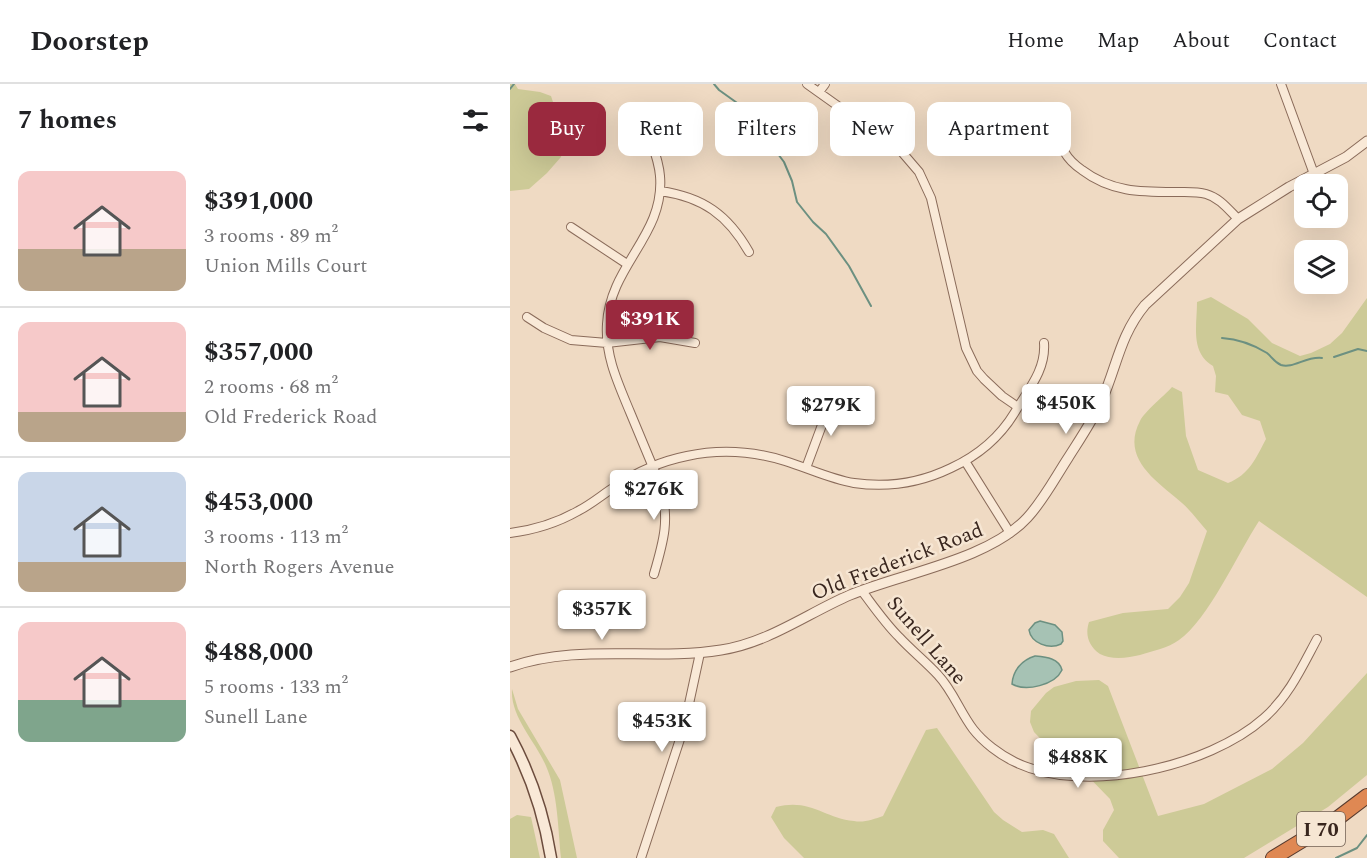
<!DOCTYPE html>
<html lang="en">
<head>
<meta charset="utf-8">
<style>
  body { margin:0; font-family:Spectral,serif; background:#f6f6f6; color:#202124; height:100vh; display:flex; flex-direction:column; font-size:22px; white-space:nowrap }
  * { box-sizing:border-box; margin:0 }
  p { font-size:20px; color:#757577 }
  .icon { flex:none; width:33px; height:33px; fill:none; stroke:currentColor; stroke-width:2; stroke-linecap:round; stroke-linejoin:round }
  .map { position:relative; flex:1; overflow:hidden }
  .drawer { display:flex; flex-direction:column; background:#fff; width:510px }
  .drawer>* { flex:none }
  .banner { position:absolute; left:18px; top:18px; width:570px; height:54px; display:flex; gap:12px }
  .buttons { position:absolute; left:784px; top:90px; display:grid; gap:12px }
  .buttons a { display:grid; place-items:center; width:54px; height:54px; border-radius:12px; background:#fff; box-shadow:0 6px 24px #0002; font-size:30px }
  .price { position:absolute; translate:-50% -51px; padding:0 14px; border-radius:6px; background:#fff; color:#222; font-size:20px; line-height:39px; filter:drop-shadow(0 2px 3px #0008) }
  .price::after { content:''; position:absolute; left:50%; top:36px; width:18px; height:14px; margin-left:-9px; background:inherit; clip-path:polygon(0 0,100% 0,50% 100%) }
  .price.selected { background:#9a293e; color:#fff }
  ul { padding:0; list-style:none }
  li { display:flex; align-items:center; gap:18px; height:150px; padding:0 18px }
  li+li { border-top:2px solid #e0e0e0 }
  li span { display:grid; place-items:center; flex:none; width:168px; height:120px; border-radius:12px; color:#555 }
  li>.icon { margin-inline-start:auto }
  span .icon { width:72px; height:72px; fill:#fffc; stroke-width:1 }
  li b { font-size:26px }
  h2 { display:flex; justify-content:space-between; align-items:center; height:72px; padding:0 18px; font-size:26px }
  .chip { padding:0 21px; border-radius:12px; background:#fff; box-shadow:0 6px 24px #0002; font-size:21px; line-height:54px }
  .chip.selected { background:#9a293e; color:#fff }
  header { display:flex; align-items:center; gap:36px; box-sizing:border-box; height:84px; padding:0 30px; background:#fff; border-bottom:2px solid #e0e0e0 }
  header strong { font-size:28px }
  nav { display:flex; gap:33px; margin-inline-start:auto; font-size:21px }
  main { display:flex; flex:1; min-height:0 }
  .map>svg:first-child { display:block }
  .green { fill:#cdca97 }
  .water { fill:#a6c2b4; stroke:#6c9081; stroke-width:1.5 }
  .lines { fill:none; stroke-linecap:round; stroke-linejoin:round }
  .stream { stroke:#6c9081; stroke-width:2 }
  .minor-casing { stroke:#8a6b5a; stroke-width:10 }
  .tertiary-casing { stroke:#8a6b5a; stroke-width:11 }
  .secondary-casing { stroke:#6c4c3d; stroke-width:13 }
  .motorway-casing { stroke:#573a2e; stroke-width:16 }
  .minor { stroke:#f9e9d7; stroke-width:8 }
  .tertiary { stroke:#f9e9d7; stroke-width:9 }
  .secondary { stroke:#f9e9d7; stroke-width:10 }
  .motorway { stroke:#df8853; stroke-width:14 }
  .labels { text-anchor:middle; stroke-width:5; stroke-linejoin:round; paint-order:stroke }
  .shield { fill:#f6e6d3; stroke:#726054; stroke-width:1.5 }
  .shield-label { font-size:20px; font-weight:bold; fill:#39261e }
  .street-label { font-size:21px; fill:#39261e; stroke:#f6e6d3 }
</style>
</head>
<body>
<header>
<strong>Doorstep</strong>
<nav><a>Home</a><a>Map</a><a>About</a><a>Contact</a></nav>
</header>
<main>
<section class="drawer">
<h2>7 homes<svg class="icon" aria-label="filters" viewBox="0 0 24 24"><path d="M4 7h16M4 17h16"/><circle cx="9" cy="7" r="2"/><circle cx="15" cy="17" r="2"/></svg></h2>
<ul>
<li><span style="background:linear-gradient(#f6c9c9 65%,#b9a48a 0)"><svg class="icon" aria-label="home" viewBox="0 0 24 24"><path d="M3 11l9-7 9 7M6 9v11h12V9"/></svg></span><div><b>$391,000</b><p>3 rooms · 89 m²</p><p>Union Mills Court</p></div></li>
<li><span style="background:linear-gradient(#f6c9c9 75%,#b9a48a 0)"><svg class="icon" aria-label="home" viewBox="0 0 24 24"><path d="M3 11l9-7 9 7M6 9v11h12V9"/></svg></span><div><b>$357,000</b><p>2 rooms · 68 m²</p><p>Old Frederick Road</p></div></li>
<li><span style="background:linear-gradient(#c9d6e8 75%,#b9a48a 0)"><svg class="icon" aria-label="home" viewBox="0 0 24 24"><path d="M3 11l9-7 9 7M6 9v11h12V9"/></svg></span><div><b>$453,000</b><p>3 rooms · 113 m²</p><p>North Rogers Avenue</p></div></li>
<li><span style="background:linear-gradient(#f6c9c9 65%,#7fa58c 0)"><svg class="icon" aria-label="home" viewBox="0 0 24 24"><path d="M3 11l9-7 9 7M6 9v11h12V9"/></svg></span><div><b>$488,000</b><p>5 rooms · 133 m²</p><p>Sunell Lane</p></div></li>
</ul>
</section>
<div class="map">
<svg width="857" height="774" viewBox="0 0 857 774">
  <rect width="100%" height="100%" fill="#efdac3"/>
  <path class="green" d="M0,0H5L8,5L30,8L41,12L43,18L42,25L56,50L51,73L37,89L19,105L0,107Z
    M701,213L738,235L762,259L790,272L801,269L820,260L832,249L857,214V513L749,437C728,469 698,536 669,556C658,564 643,567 630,571C618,574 601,576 590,570C578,562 575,550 579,538L613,529L658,525L670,513L679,499L697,447C689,438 681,427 672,419C648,398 610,375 630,337C635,327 653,313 662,303L672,308L676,352L688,386L718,399C739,391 746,374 756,355L750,337L732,331L718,311L705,308L706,292L703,282C680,268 687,243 687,218Z
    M857,589V691L818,723L734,774H609L593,757V746L604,726L600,715L568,682L548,673L524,648L520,638L521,627L536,609L544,603L566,597L589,596L598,602L648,732L694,720L762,685L793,659Z
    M2,605L8,625L50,696L67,774H51C48,745 48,709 36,682C26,658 0,633 2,605Z
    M427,644L484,728L493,736L512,748L533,746L544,750L559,774H294L274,754L261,733L266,723C300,714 314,734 344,737C354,739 364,735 373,732L416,646Z
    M7,731L21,733L30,774H0V735Z"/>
  <path class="water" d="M530,537L545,541L552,548L553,557L551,560C539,566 521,559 519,546L525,539Z
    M525,572C536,573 549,574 552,586C545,601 516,608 502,600C503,586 512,576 525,572Z"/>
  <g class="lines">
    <path class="stream" d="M204,0L209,6L237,26L240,36L265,66L274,78L282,97L287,118L303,138L316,150L339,182L361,222
      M0,5L4,0
      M712,254C727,255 744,261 757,269C762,273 764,278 771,281C783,285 796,272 812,274
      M824,273L848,265L857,267
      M826,774L847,764L857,751"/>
    <g class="minor-casing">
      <path id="minor" d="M297,0L391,67L409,88L421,114L456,264L467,287L474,295L492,312L508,323
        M771,0L804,90
        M309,8L315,0
        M548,45C550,64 556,75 572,86C601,108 630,108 664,108C675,108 686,107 696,110C710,114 718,125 728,135
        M138,48C143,63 149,77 150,92C155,151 100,181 97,240C95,272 108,299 120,328C130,352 140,376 150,400C160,435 154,456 144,490
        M150,107C193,113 218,131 239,168
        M61,143L117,180
        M17,233L34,244L61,256L97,259L150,253L185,259
        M455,377L500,449
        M296,384L312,341V317
        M0,449C24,446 47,439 68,427C82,420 93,410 106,402C127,388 152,377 177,372C209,365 243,367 275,377C298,384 320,395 344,399C378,404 410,399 441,384C467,372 490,353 505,328C518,306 536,286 534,259
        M352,507C364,523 375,539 389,553C401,566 416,578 428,591C443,607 450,628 463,645C473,658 490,671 505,678C574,712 699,683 754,634C779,612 792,583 807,555
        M131,774L174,643L190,569"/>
    </g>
    <g class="tertiary-casing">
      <path id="tertiary" d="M0,583C67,559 142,577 211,566C258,559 298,529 340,511C393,489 478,476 517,434C533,417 545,394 558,374C570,355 583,336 592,316C607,282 610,251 635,221L728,135L779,103L836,73L857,57"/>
    </g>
    <g class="secondary-casing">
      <path id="secondary" d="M0,652C21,691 34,730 41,774"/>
    </g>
    <g class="motorway-casing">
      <path id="motorway" d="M763,774L824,737L857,712"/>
    </g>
    <use href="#minor" class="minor"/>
    <use href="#tertiary" class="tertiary"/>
    <use href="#secondary" class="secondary"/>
    <use href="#motorway" class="motorway"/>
  </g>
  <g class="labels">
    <rect class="shield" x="787" y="728" width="48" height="34" rx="4.5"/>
    <g class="shield-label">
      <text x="811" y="752">I 70</text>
    </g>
    <g class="street-label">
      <text transform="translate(387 477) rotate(-21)" y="7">Old Frederick Road</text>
      <text transform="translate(417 556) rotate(49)" y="7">Sunell Lane</text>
    </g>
  </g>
</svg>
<div class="buttons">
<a><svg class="icon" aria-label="locate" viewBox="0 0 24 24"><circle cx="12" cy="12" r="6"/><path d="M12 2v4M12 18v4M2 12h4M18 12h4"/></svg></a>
<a><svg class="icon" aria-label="layers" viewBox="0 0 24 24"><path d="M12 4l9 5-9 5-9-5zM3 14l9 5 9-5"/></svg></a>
</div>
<b class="price selected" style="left:140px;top:267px">$391K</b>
<b class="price" style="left:556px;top:351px">$450K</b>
<b class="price" style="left:321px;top:353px">$279K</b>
<b class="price" style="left:144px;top:437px">$276K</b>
<b class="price" style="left:92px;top:557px">$357K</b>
<b class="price" style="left:152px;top:669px">$453K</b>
<b class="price" style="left:568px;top:705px">$488K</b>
<div class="banner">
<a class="chip selected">Buy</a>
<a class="chip">Rent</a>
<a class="chip">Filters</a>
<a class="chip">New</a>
<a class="chip">Apartment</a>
</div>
</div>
</main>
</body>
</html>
